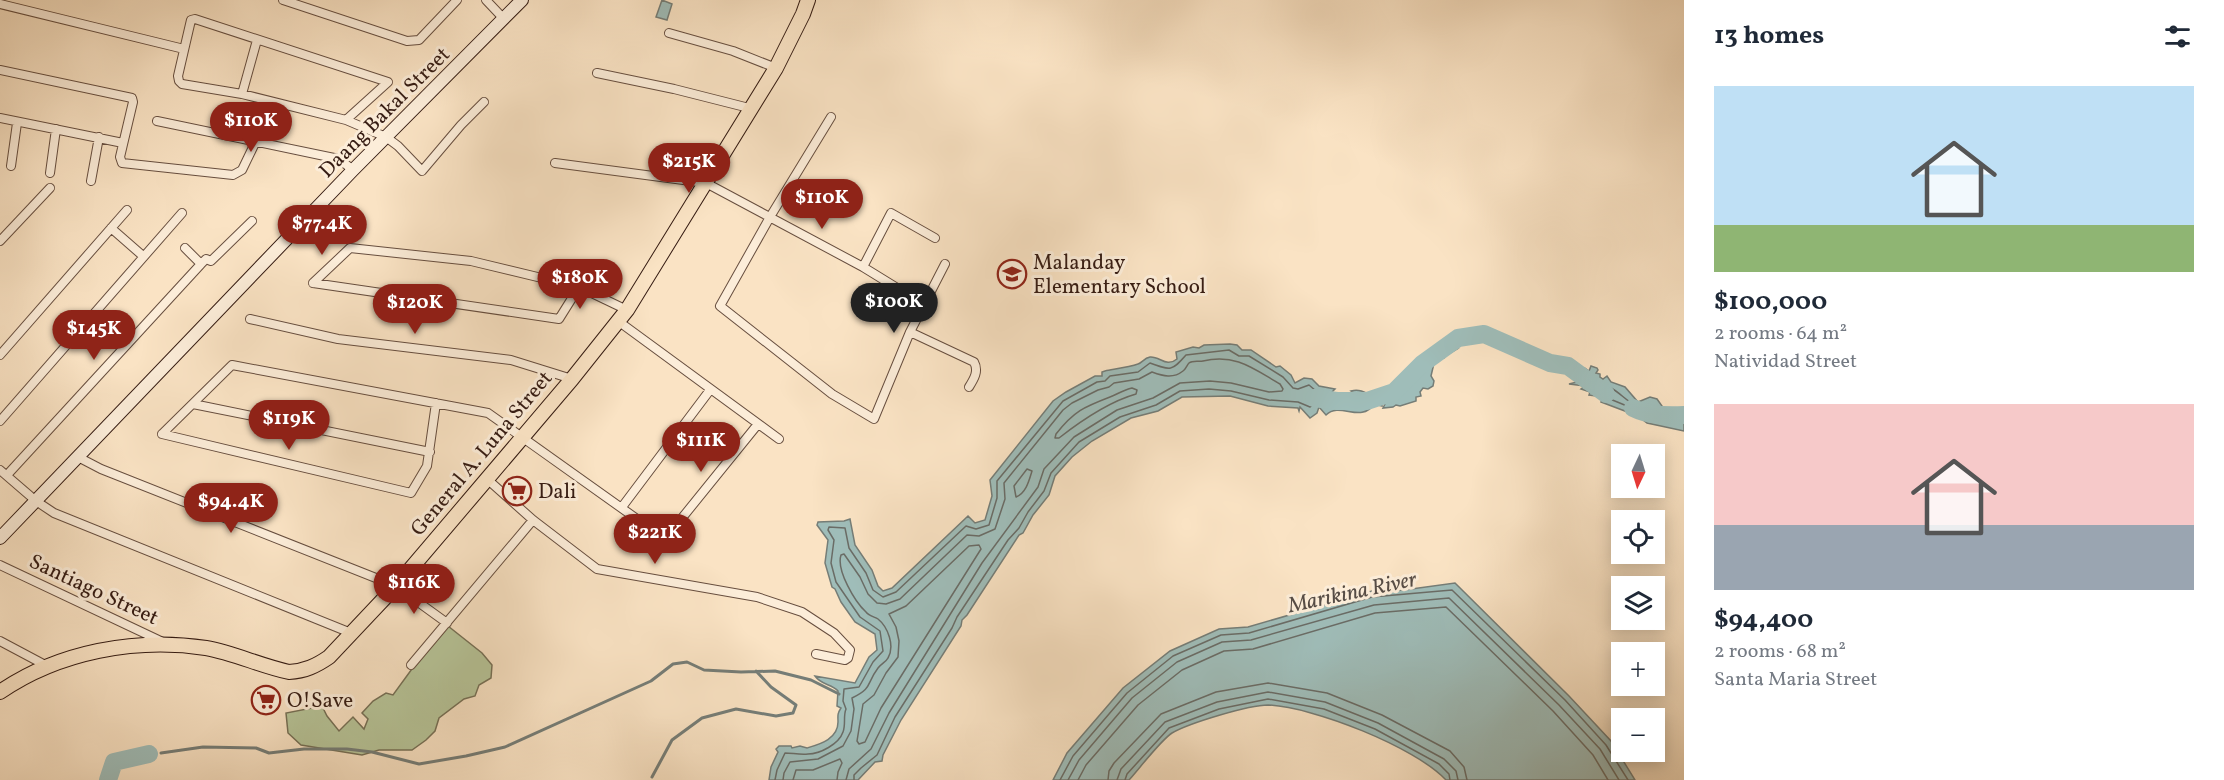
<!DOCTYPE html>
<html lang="en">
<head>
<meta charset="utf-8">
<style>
  body { margin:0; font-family:Vollkorn,serif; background:#f6f6f7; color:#1f2937; height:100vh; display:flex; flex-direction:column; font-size:22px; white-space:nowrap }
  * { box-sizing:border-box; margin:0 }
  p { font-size:20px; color:#747a83 }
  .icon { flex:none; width:33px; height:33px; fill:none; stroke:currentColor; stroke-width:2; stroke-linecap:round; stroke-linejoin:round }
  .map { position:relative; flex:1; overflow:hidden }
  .side { display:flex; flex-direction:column; background:#fff; width:540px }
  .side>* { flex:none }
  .needle { width:39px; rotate:184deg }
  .buttons { position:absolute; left:1611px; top:444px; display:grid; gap:12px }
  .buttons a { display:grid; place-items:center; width:54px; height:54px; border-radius:0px; background:#fff; box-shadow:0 3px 15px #0003; font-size:30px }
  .price { position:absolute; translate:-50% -51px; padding:0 14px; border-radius:21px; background:#8f2418; color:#fff; font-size:20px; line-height:39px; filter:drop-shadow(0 2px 3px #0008) }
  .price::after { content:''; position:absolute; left:50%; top:36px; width:18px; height:14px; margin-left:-9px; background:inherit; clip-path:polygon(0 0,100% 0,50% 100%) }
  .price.on { background:#222; color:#fff }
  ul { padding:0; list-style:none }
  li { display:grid; align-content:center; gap:12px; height:318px; padding:0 30px }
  li span { display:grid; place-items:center; height:186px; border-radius:0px; color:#555 }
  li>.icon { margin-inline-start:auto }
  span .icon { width:108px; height:108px; fill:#fffc; stroke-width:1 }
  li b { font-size:26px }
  h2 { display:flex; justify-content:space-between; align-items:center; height:72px; padding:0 30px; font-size:26px }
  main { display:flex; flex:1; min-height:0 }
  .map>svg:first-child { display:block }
  .green { fill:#b7c599; stroke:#767056; stroke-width:1.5 }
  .water { fill:#9fbdb9; stroke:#757d77; stroke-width:1.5 }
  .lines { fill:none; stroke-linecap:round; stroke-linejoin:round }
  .shore { stroke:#6a6c66; stroke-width:1.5 }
  .stream { stroke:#757d77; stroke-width:3 }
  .river { stroke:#9fbdb9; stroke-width:18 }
  .street-casing { stroke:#674e3f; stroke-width:10 }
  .secondary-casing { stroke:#361c13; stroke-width:14 }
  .primary-casing { stroke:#361c13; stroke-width:16 }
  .street { stroke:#fcedd9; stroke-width:8 }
  .secondary { stroke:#fcedd9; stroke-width:12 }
  .primary { stroke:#fae3c4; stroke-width:14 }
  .labels { text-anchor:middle; stroke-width:6; stroke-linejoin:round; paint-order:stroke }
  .street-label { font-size:21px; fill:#361c13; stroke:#fcedd9 }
  .poi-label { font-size:21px; fill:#361c13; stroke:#fcedd9; text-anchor:start }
  .water-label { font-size:22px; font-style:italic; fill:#564c45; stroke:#fcedd9 }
</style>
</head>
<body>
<main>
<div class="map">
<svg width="1684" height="780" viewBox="0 0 1684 780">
  <rect width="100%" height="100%" fill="#fae3c4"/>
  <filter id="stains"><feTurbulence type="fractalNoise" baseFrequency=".00333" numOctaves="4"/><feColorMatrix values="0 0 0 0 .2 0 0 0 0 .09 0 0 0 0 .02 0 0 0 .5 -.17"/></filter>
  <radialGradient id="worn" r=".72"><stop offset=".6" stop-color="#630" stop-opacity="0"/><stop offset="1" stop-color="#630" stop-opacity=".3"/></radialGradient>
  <path class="green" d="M448,626L482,653L492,665L491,678L479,685L475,696L464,699L439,718L435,731L426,740L412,750H379L362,755L301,745L288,733L286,713L322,706L327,716L339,731L353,717L364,729L368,719L362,713L373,701L386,693L393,695L417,662Z"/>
  <path class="water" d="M662,0L672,4L667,20L656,17Z
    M1230,344L1237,345L1242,350H1251L1276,367L1280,366L1291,375L1295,383L1304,378L1312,379L1319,386L1335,389L1330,394L1339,404C1346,403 1352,400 1354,393L1351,391C1365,387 1371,400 1384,401L1416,379V374C1426,364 1422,356 1431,348L1442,353H1447L1450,349H1457L1445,356L1444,358L1435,359L1431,376L1434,381L1433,386L1428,389L1423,388L1420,392L1421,396L1416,397V401L1400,406L1396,405L1393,407L1383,408L1385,404L1382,402V406L1374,404C1361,424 1340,401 1326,415L1319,407L1317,413L1310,418L1300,407L1299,411L1298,408L1268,406L1230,396L1182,397L1158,411L1131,418L1092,441L1072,457L1055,476L1049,495L1033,515L1023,533L1019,535L967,615L962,620L961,626L901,720L883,755L882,761L875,762L858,780H769L771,767L778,752L776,749L779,746H791L792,748L800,746L807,748C820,744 838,739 838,722C838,716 837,714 841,708L837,706L838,691C832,684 821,685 815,676L855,683L869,657L877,650L875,634L855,622L841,602L835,589L832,587L825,563L828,540L817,525L818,522L844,521L850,519L855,545L872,570L878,586L883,591L892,588L968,516L975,523L985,520L992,496L990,480L1053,401L1066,392L1095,376H1102V372L1105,371C1115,369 1129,367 1138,364C1142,363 1144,358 1150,357C1160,356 1166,368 1177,359L1176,352L1193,347L1199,348L1204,345Z
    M1591,366L1597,368L1598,370L1596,373L1600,374V377L1603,379L1607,376L1611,382L1625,387L1638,402L1650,397L1657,399L1662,406L1654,411L1657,416L1666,415L1672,418L1678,416L1679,412L1684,414V431L1647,423L1638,416L1601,402L1602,399L1597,396L1589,395L1590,392L1581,389L1585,386L1569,384L1585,380L1584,376L1588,373L1586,369L1589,371Z
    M1455,583L1569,696L1611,741L1635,780H1446C1415,747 1314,707 1268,705C1249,705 1189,723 1172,733C1161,740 1139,769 1129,780H1053L1067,753L1123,688L1170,651L1219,629L1248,627L1372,591L1404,590Z"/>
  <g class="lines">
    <path class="shore" d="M1592,380L1600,386C1611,384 1621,396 1630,402V405L1627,406L1610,399L1600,389H1596L1591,386Z
      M1132,388L1137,390L1136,394C1108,402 1082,420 1059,438H1055L1056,434C1074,411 1084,407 1110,397C1118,394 1123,390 1132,388Z
      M1027,469L1032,471C1029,481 1026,493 1016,497L1014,486Z
      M969,546L979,545L981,549L881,708L865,742L859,744L857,741L863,704L874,695L886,673L898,657L899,641L896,627L889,614L906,606Z
      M775,780L777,770L785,753C792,753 800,755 808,754C820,754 839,744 843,732C846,724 843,716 846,709L843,701L844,689L859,687L873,662L883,651L880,631L860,617L836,582L831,563L834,540L828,530L829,527L845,528L849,548L866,573L873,590L883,597L896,592L966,526L976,529L989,525L997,498V481L1063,401L1097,382L1105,381L1110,376L1138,372L1150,363C1171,371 1172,371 1186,355L1229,350L1239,356H1249L1283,377L1293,388L1298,389L1309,385L1316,391L1324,394L1325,401L1316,402L1310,407L1298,402L1269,400L1231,391L1209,389L1180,391L1156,405L1120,417L1079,442L1051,473L1044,491L1028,512L1019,528L1008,540L957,617L952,628L895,717L877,755L861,768L854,775V780
      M783,780L784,773L790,762L818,759L843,746L851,731L854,709L852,698C873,688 866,684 878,668C881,664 886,662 888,658C895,646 888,627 878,619C875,617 869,616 866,612C855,602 836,570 841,555L844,554L860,577L868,594L877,603L886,604L900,599L967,535L979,536L995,529L1005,499L1004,483L1063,410L1072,403L1098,390L1109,387L1114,383L1139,379L1152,372C1163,376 1173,379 1183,371C1186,369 1187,365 1189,363C1193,360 1199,362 1203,361C1235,353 1254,369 1280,384L1283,389L1282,391L1269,392L1231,383L1210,381L1180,383L1153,398L1117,410L1074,437L1044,469L1038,487L982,563L889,713L871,749L849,769L846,780
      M793,780L796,770H813L840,759L842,763L838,772L837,780
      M1060,780L1073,756L1127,693L1173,656L1221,635L1249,633L1372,597L1452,590L1565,700L1606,745L1628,780
      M1068,780L1079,760L1132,698L1177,662L1222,642L1251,640L1374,605L1449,598L1559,705L1600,749L1619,780
      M1078,780L1086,765L1138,705L1182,670L1224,651L1253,649L1375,613L1446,607L1553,711L1593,755L1608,780
      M1108,780L1109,771L1114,763L1161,714L1216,692L1268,683L1327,693L1382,715L1450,751L1464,767L1467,780
      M1117,780L1121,769L1165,722L1217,702L1268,692L1325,702L1378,723L1444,759L1456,771L1458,780
      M1125,780L1127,774L1169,728L1219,709L1268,699L1324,709L1375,729L1439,764L1449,774L1450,780"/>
    <path class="stream" d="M161,753L203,747L256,748L269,753L304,749H347L372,752L419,764L466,756L505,747L651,681L673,664L687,662L704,670L741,672L775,671L811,680L839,694
      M652,777L672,740L702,718L736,709L776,716L793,713L796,705L771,687L756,671"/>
    <path class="river" d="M1314,398L1337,401H1367L1394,392L1422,364L1458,338L1484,334L1550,363L1568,366L1606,394
      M1633,408C1649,416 1667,416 1684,415
      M108,780L114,762L149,754"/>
    <g class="street-casing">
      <path id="street" d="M283,0L407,41L419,40L457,0
        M486,0L504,19
        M0,4L184,49
        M669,33L733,51L776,68
        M0,70L132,98L133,102L120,157L122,163L233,175L242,170L256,141
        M597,73L674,89L749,108
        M242,94L257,40
        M831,117L770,217L720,306L832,394L874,419L910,332L945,264
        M0,118L123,143
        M346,120L388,82L195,19L191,20L178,76L179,81L182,84L242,94L346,120L386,137L398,146L422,171L461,125L484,102
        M157,121L339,159L353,170
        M555,163L706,183L863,267L923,304
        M11,166L17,123
        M50,173L56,129
        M91,181L99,137
        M111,228L143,256
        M0,241L50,188
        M185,248L201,264
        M863,267L891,213L935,238
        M313,283L350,248L471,261L579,287L627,310
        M313,283L559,319L579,287
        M250,319L338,339L511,360L572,379
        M618,321L779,439
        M910,332L974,362C979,371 974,379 969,387
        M0,355L127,210
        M193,404L430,452
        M0,421L182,213
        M162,434L232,365L488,413L665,539L758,424
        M162,434L411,493L427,466L436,403
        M78,457L101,469L396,586L447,623
        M0,470L36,501L54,513L351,633
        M7,475L201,264L206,259L211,261L252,221
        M487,479L533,520L597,569L757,597L802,612L834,633L850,650L848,658L845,660L816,654
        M622,507L710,390
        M0,565L165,643
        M0,641L47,666
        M411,665L533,520"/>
    </g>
    <g class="secondary-casing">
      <path id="secondary" d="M0,538L353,170L522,0"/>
    </g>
    <g class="primary-casing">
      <path id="primary" d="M0,692C58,652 136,637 206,648C234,653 261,666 289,672C305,671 316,666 329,657L396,586L470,499L572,379L627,310L776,68L803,14L808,0"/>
    </g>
    <use href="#street" class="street"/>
    <use href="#secondary" class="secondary"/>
    <use href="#primary" class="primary"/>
  </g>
  <defs>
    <g id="school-ring" transform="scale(1.5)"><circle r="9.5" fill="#fcedd9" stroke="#8f2418" stroke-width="1.5"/><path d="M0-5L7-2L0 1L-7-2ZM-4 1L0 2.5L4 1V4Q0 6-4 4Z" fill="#8f2418"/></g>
    <g id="supermarket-ring" transform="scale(1.5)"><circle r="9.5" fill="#fcedd9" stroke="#8f2418" stroke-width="1.5"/><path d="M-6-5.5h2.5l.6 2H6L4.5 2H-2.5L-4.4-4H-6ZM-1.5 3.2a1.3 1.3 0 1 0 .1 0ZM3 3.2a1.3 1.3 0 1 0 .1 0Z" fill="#8f2418"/></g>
  </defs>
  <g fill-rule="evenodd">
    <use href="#school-ring" x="1012" y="274"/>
    <use href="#supermarket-ring" x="517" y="491"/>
    <use href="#supermarket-ring" x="266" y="700"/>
  </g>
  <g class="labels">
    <g class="street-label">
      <text transform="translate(384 112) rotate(-45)" y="7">Daang Bakal Street</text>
      <text transform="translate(481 453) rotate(-50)" y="7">General A. Luna Street</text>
      <text transform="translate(94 589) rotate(25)" y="7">Santiago Street</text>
    </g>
    <g class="poi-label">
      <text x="1033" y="269">Malanday<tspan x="1033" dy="24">Elementary School</tspan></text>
      <text x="538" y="498">Dali</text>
      <text x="287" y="707">O!Save</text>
    </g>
    <g class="water-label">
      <text transform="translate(1352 591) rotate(-12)" y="8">Marikina River</text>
    </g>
  </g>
  <rect width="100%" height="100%" filter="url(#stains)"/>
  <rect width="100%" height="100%" fill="url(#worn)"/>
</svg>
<div class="buttons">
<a><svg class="needle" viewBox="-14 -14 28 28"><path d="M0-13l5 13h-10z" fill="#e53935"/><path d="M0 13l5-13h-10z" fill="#747a83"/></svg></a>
<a><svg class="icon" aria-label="locate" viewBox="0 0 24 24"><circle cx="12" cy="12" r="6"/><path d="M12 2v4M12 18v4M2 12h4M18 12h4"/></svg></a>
<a><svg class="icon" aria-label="layers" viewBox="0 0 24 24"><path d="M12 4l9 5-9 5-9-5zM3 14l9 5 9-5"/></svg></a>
<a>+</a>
<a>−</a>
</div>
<b class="price" style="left:251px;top:153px">$110K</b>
<b class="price" style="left:689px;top:194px">$215K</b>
<b class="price" style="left:822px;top:230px">$110K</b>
<b class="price" style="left:322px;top:256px">$77.4K</b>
<b class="price" style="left:580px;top:310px">$180K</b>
<b class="price on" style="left:894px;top:334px">$100K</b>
<b class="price" style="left:415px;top:335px">$120K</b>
<b class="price" style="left:94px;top:361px">$145K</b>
<b class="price" style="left:289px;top:451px">$119K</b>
<b class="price" style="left:701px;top:473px">$111K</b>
<b class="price" style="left:231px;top:534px">$94.4K</b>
<b class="price" style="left:655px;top:565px">$221K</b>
<b class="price" style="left:414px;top:615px">$116K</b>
</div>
<section class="side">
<h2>13 homes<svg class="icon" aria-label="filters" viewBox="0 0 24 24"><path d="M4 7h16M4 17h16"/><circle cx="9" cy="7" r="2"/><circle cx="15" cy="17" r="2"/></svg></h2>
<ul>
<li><span style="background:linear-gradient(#bfe0f5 75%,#8fb573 0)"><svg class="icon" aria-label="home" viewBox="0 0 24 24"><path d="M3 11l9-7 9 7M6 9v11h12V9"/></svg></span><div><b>$100,000</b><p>2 rooms · 64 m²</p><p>Natividad Street</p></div></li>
<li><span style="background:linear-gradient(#f6c9c9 65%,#9aa5b1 0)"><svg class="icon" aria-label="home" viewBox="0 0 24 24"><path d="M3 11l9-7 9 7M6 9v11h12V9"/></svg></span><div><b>$94,400</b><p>2 rooms · 68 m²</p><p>Santa Maria Street</p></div></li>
</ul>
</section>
</main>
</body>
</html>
